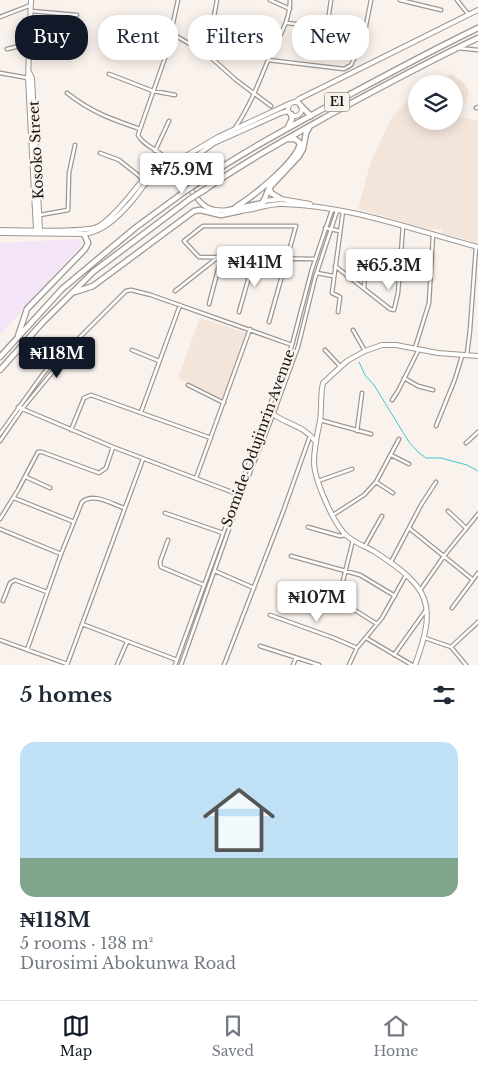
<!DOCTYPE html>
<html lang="en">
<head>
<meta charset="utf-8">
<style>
  body { margin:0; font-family:"Libre Baskerville",serif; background:#f6f6f7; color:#1f2937; height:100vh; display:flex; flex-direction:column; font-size:19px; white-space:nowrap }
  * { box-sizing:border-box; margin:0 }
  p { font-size:16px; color:#747a83 }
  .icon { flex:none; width:28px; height:28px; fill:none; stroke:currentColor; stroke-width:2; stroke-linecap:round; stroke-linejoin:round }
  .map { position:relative; height:665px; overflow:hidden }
  .drawer { display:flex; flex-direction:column; background:#fff; flex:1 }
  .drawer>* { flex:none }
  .guide { position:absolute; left:15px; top:15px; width:449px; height:45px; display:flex; gap:10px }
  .tools { position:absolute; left:408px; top:75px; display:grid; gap:10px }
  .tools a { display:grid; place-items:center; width:55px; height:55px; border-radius:50%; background:#fff; box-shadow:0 2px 12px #0003; font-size:25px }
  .price { position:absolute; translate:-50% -42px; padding:0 11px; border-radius:5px; background:#fff; color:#222; font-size:16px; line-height:32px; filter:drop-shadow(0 1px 2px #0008) }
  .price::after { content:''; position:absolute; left:50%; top:30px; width:15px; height:11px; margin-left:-8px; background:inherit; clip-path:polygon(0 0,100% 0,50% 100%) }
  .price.current { background:#111827; color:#fff }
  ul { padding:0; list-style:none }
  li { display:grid; align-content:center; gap:10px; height:265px; padding:0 20px }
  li+li { border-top:1px solid #e0e1e3 }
  li span { display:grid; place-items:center; height:155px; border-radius:15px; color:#555 }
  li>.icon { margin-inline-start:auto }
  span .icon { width:90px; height:90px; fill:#fffc; stroke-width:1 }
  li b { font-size:21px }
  h2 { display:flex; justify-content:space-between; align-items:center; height:60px; padding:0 20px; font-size:21px }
  .tag { padding:0 18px; border-radius:20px; background:#fff; box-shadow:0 2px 12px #0003; font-size:18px; line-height:45px }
  .tag.current { background:#111827; color:#fff }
  .menu { display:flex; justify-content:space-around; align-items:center; height:70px; border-top:1px solid #e0e1e3; background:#fff; font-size:14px; color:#747a83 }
  .menu a { display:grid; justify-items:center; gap:2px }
  .menu .current { color:#111827 }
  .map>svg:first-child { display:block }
  .built { fill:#f4e5db }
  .industrial { fill:#f3e4f7 }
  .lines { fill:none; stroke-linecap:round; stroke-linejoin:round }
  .stream { stroke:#3ccad9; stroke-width:1 }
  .street-casing { stroke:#9e9791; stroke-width:5 }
  .secondary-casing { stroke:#9e9791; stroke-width:6 }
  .highway-casing { stroke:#9e9791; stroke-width:7 }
  .street { stroke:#fff; stroke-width:2.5 }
  .secondary { stroke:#fff; stroke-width:4 }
  .highway { stroke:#fff; stroke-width:4.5 }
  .highway-bridge-casing { stroke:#9e9791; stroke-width:7; stroke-linecap:butt }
  .highway-bridge { stroke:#fff; stroke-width:4.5 }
  .labels { text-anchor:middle; stroke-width:4.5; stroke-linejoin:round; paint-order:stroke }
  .shield { fill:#faf2ec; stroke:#5a5653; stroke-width:1 }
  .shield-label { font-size:12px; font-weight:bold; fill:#151311 }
  .street-label { font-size:14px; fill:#151311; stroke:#faf2ec }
</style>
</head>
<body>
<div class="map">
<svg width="478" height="665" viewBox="0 0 478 665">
  <rect width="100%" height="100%" fill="#faf2ec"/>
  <path class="built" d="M451,74L464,83L469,92L460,117L478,121V243L442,233V230L434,228L432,230L358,209L371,161L392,117L409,100L416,96V121H454V84H435Z
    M200,318L246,333L223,400L178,378Z"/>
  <path class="industrial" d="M76,239L83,243L0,335V243Z"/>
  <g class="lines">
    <path class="stream" d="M359,362L365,375L374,385L409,442L418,452L426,458H441L467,465L478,471"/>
    <g class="street-casing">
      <path id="street" d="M270,0L290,9
        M400,0L441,10
        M457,0L468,14
        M31,11L77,15
        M0,17L31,5
        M287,23L365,32
        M327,27L331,0
        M244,32L275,45
        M171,33L207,54L236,80L271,106
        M146,48L166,55
        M458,48L478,50
        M7,49L29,44
        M207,54L217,0
        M268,60L344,69L351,65L363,41L371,0
        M0,73L28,78
        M109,74L153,91L175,95
        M67,93C91,112 111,119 140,129
        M476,108L478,107
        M235,128C250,106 259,82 269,58C278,38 290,22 290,0
        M155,151L169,121
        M100,153L119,160L143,179
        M167,160C159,149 144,147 138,135L166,55L178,0
        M40,215L68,210L69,173L75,145
        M325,228L340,231
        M335,266L390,309L394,310L398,293L403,226
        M317,273L333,276
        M364,288L366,258
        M175,291L217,258L220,262L209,304
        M239,312L254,259
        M338,312L340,297L332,293L343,211
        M269,322L296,226H203L184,241L199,257L315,259
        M353,330L365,351
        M415,348L429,303L433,235
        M132,350L159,361
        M325,350L340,366
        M467,354L470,330L476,247
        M404,378L418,386L433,390
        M188,385L224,403
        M392,400L398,391L419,349
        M18,407L113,447L237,494
        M141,412L180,305
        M320,420L371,434
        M436,426L455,379L462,356
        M71,430L84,398L91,395L211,438
        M357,431L362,393
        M0,434L43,374L69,344L75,342
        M0,441L22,409L73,347L76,341L126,291L131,290L151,295L292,345
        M466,443L478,432
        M391,455L409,464
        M26,477L50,488
        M196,478L250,329
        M318,481L352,469
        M376,482L393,493
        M14,498L74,522
        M448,511L466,528
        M165,513L223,533
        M333,515L364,495L376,482L399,439
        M0,519L18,490L38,452H42L99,473L106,468L113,447
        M308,527L340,536L346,535
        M409,528L472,579
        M0,529L61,554
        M168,540L160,562L161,567L204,585
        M365,546L382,516
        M291,556L360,575L395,596
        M391,562L421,505L436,482
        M215,571L254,588
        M281,587L345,604L377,624
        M421,589L444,556L478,514
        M3,601L10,583L15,580L47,592
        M338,601L353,540
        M452,608L478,573
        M270,615L334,638L357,648
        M82,624L177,660
        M366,638L412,665
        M425,638L451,647L466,665
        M0,640L67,664
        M260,646L319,665
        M451,647L478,622
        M27,650L61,554L82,502C93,492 112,504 124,508
        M394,655L426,610
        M67,665L143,459
        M117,665L127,642
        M175,665L292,345L312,269L332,210
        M181,665L241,495L273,415L298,347L315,278L337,211
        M224,665L283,512L310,436
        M293,665L296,658
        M349,665L357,648L382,618L406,575"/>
    </g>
    <g class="secondary-casing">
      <path id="secondary" d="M31,0L28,78L36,230
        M29,72L32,78L40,230
        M296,102L299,99L478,10
        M288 109a7 7 0 1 1 14 0a7 7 0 1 1-14 0Z
        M176,159L184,157L218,137L291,103
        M181,167L214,143L281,113L288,111
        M181,168L177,173L170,174L165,170V163L171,158L179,161C181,166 181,171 182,176C184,181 188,186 191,190C203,208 209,212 231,210
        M263,201L281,199L310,204
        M238,211C253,211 267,203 283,204C351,206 413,230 478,247
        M0,230C17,230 85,233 97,227C109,221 119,208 128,198C140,184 150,168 167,160
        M0,233L84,234C103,232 119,216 132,201C143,188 148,174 167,173
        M268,410C282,424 303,424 315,441
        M415,665C438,603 429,587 375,552C365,546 351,542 343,532C332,519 314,479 314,462C314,448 317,435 320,421C322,408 320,395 323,383L347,361L365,351L382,345H396L438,353L478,356"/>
    </g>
    <g class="highway-casing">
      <path id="highway" d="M301,106L311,116
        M288,127L292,119L291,114
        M199,182C241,153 285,130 330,105C379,79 428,52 478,28
        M206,189C246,161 290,137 333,113C381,87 429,61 478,38
        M270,189L271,193L281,199
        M236,207C252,197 298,161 300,143L295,139H289
        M229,210L263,203L269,188L299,156L303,149L306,133L310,126
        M75,292L93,286L194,211L200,210L221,215L240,211
        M18,336L27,309L85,249L88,243L84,234
        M0,357L62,289L135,228L184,192
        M0,370L43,322L93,272L190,199"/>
    </g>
    <use href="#street" class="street"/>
    <use href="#secondary" class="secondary"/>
    <use href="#highway" class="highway"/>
    <g class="highway-bridge-casing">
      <path id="highway-bridge" d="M184,192L199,182
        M190,199L206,189"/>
    </g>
    <use href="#highway-bridge" class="highway-bridge"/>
  </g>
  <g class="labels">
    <rect class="shield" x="324.5" y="92.5" width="25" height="19" rx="4"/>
    <g class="shield-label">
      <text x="337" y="106">E1</text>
    </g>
    <g class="street-label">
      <text transform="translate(36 150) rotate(-93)" y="5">Kosoko Street</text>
      <text transform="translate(258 438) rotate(-70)" y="5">Somide Odujinrin Avenue</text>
    </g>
  </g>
</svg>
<div class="tools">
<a><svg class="icon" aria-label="layers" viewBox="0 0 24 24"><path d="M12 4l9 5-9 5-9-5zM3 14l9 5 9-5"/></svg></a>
</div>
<b class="price" style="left:182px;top:195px">₦75.9M</b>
<b class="price" style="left:255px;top:288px">₦141M</b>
<b class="price" style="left:389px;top:291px">₦65.3M</b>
<b class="price current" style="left:57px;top:379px">₦118M</b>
<b class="price" style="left:317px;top:623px">₦107M</b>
<div class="guide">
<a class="tag current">Buy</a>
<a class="tag">Rent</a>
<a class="tag">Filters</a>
<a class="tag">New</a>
</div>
</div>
<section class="drawer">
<h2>5 homes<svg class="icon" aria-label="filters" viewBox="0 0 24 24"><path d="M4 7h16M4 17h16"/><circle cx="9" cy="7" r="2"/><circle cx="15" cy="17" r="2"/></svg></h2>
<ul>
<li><span style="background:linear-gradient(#bfe0f5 75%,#7fa58c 0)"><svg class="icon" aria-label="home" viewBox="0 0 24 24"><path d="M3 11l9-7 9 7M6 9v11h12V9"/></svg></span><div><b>₦118M</b><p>5 rooms · 138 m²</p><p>Durosimi Abokunwa Road</p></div></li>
</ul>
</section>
<nav class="menu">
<a class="current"><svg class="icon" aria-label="map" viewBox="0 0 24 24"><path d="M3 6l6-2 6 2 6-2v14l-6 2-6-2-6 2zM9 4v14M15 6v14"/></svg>Map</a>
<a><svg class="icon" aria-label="saved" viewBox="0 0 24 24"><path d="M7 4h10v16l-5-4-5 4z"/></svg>Saved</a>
<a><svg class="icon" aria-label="home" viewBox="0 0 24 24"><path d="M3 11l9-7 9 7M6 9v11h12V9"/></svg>Home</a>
</nav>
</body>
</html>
